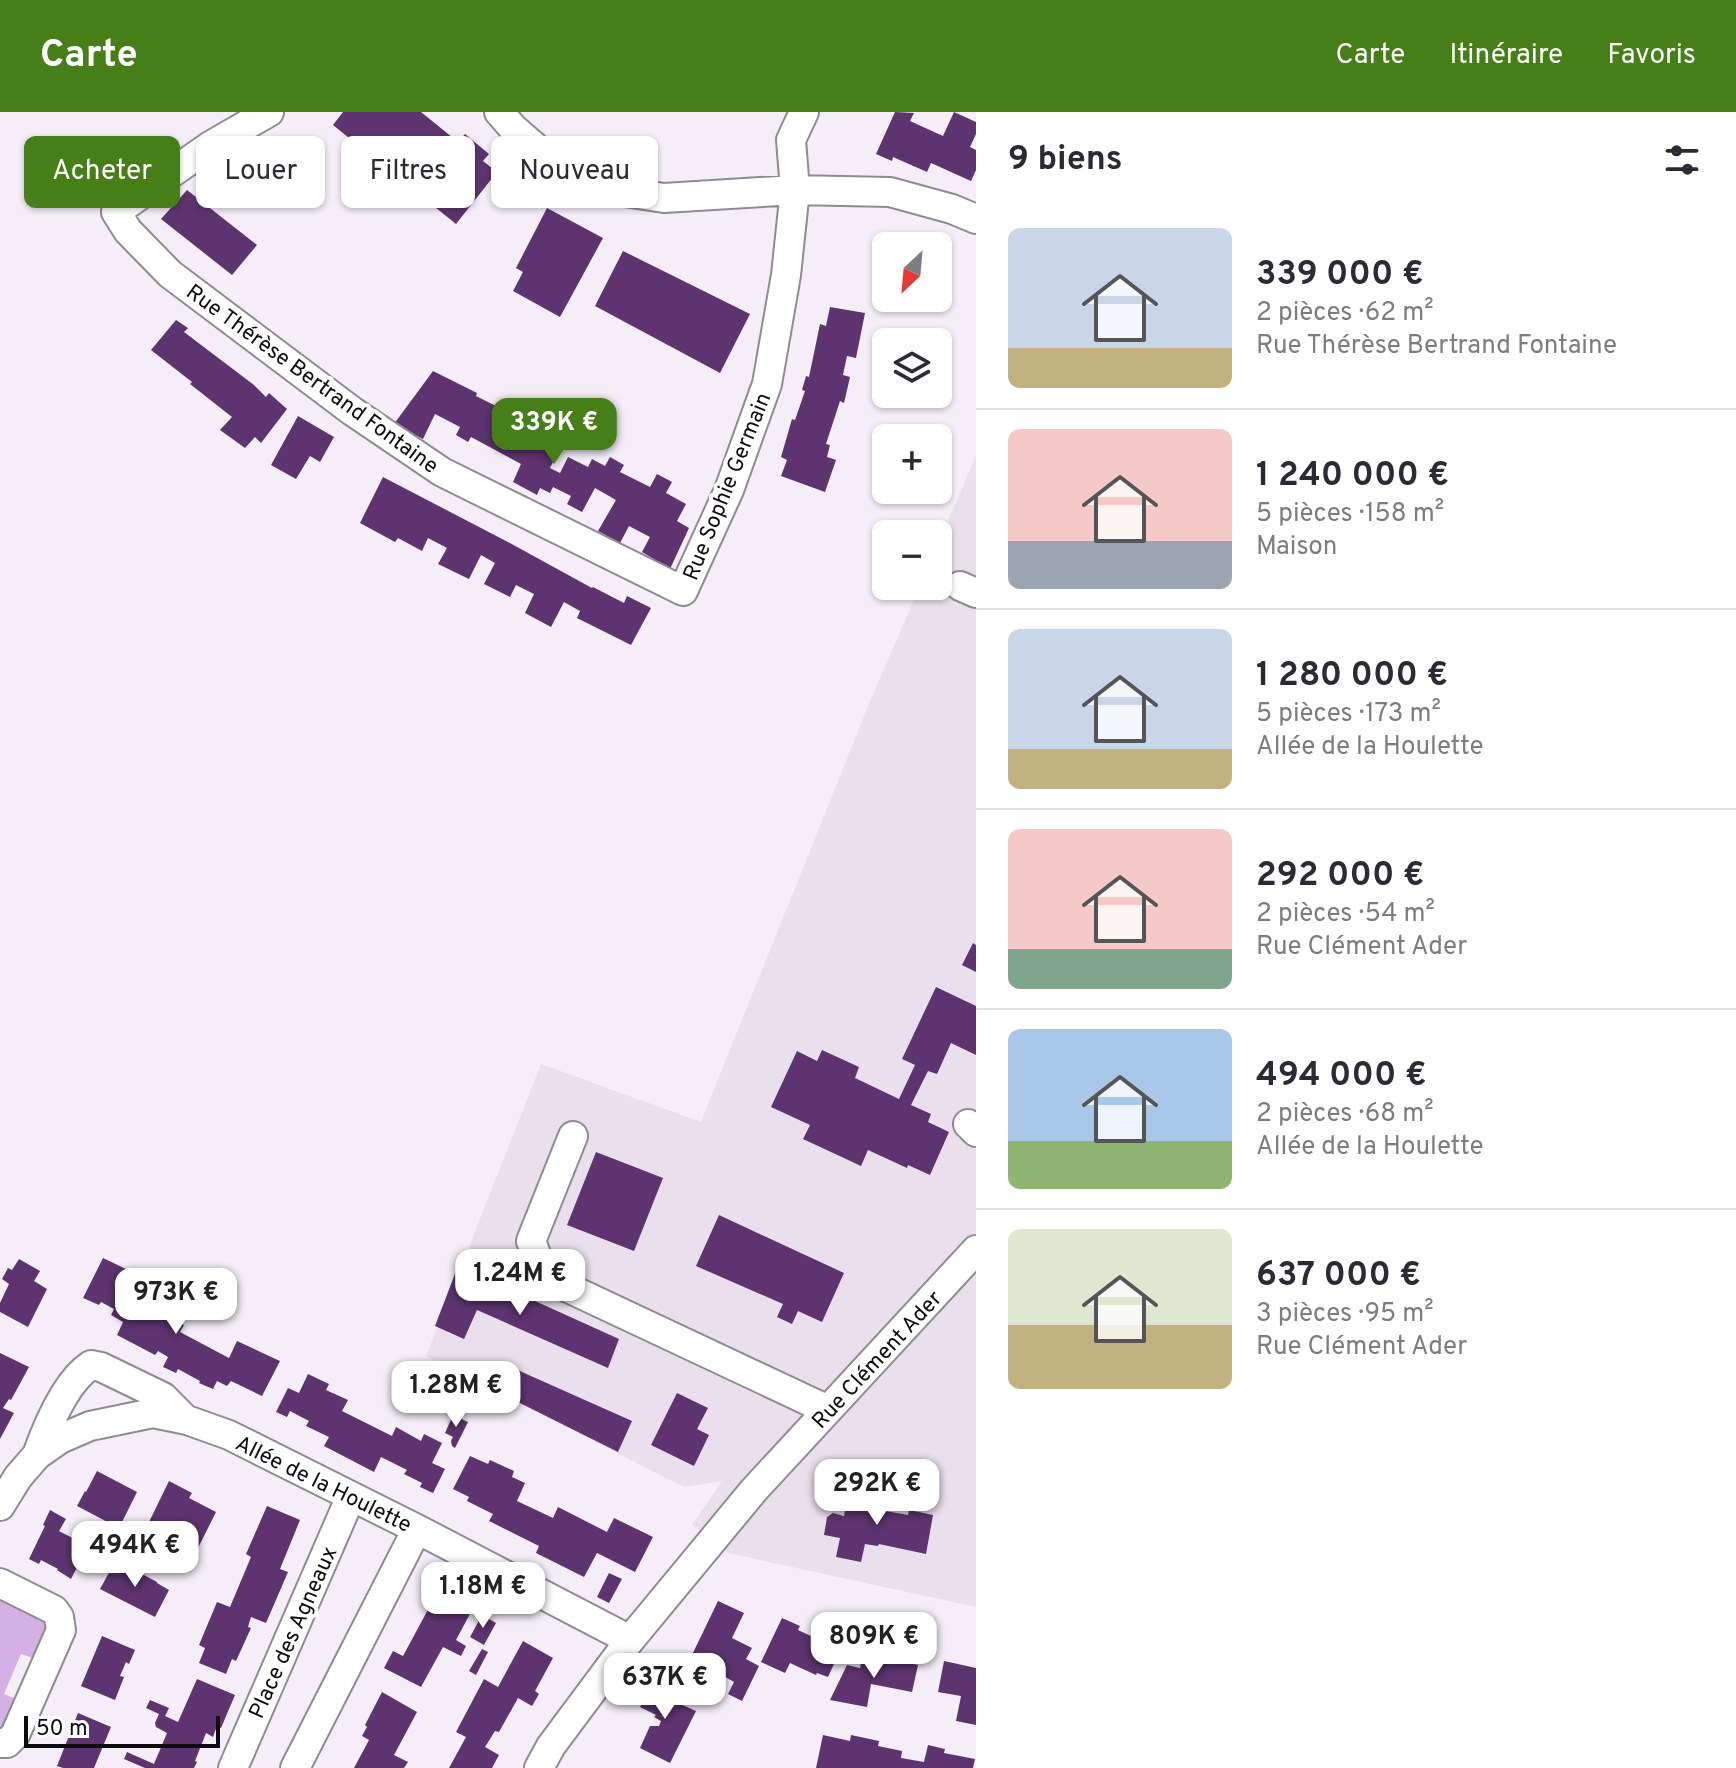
<!DOCTYPE html>
<html lang="fr">
<head>
<meta charset="utf-8">
<style>
  body { margin:0; font-family:Overpass,sans-serif; background:#f2f2f3; color:#2b2b33; height:100vh; display:flex; flex-direction:column; font-size:30px; white-space:nowrap }
  * { box-sizing:border-box; margin:0 }
  p { font-size:26px; color:#7c7c81 }
  .icon { flex:none; width:44px; height:44px; fill:none; stroke:currentColor; stroke-width:2; stroke-linecap:round; stroke-linejoin:round }
  .map { position:relative; flex:1; overflow:hidden }
  .sheet { display:flex; flex-direction:column; background:#fff; width:760px }
  .sheet>* { flex:none }
  .banner { position:absolute; left:24px; top:24px; width:760px; height:72px; display:flex; gap:16px }
  .needle { width:52px; rotate:206deg }
  .buttons { position:absolute; left:872px; top:120px; display:grid; gap:16px }
  .buttons a { display:grid; place-items:center; width:80px; height:80px; border-radius:12px; background:#fff; box-shadow:0 2px 6px #0004; font-size:40px }
  .scale { position:absolute; left:24px; bottom:20px; width:196px; box-sizing:border-box; padding-left:8px; border:4px solid #0e0c0f; border-top:0; font-size:22px; line-height:28px; white-space:nowrap; color:#0e0c0f; -webkit-text-stroke:6px #fff; paint-order:stroke }
  .price { position:absolute; translate:-50% -68px; padding:0 18px; border-radius:16px; background:#fff; color:#222; font-size:26px; line-height:52px; filter:drop-shadow(0 2px 4px #0008) }
  .price::after { content:''; position:absolute; left:50%; top:48px; width:24px; height:18px; margin-left:-12px; background:inherit; clip-path:polygon(0 0,100% 0,50% 100%) }
  .price.active { background:#467e17; color:#fff }
  ul { padding:0; list-style:none }
  li { display:flex; align-items:center; gap:24px; height:200px; padding:0 32px }
  li+li { border-top:2px solid #e1e1e2 }
  li span { display:grid; place-items:center; flex:none; width:224px; height:160px; border-radius:12px; color:#555 }
  li>.icon { margin-inline-start:auto }
  span .icon { width:96px; height:96px; fill:#fffc; stroke-width:1 }
  li b { font-size:34px }
  h2 { display:flex; justify-content:space-between; align-items:center; height:96px; padding:0 32px; font-size:34px }
  .tag { padding:0 28px; border-radius:12px; background:#fff; box-shadow:0 2px 6px #0004; font-size:28px; line-height:72px }
  .tag.active { background:#467e17; color:#fff }
  header { display:flex; align-items:center; gap:48px; box-sizing:border-box; height:112px; padding:0 40px; background:#467e17; color:#fff }
  header strong { font-size:38px }
  nav { display:flex; gap:44px; margin-inline-start:auto; font-size:28px }
  main { display:flex; flex:1; min-height:0 }
  .map>svg:first-child { display:block }
  .built { fill:#e9dfed }
  .green { fill:#d4b0e5 }
  .building { fill:#5d346f }
  .lines { fill:none; stroke-linecap:round; stroke-linejoin:round }
  .minor-casing { stroke:#908a92; stroke-width:32 }
  .minor { stroke:#fff; stroke-width:28 }
  .labels { text-anchor:middle; stroke-width:8; stroke-linejoin:round; paint-order:stroke }
  .street-label { font-size:22px; fill:#0e0c0f; stroke:#fff }
</style>
</head>
<body>
<header>
<strong>Carte</strong>
<nav><a>Carte</a><a>Itinéraire</a><a>Favoris</a></nav>
</header>
<main>
<div class="map">
<svg width="976" height="1656" viewBox="0 0 976 1656">
  <rect width="100%" height="100%" fill="#f5eef8"/>
  <path class="built" d="M976,344V1495L728,1441L692,1413L722,1369L684,1375L426,1244L541,952L701,1010L871,587L920,474H938V432Z"/>
  <path class="green" d="M0,1487L49,1513L39,1548L21,1542L4,1582L21,1589L0,1625Z"/>
  <path class="building" d="M343,0H421L458,30L465,22L489,42L483,49L497,60L456,112L333,13Z
    M895,0L914,1L910,9L943,24L954,0L976,10V22L970,35L976,38V58L971,69L931,51L927,60L893,45L892,49L876,42Z
    M187,78L257,133L232,163L161,107Z
    M547,96L603,126L560,205L513,179L523,160L516,156Z
    M623,139L750,202L720,261L595,194Z
    M830,195L865,201L856,246L847,244L843,263L850,265L844,291L840,289L826,332L830,333L827,345L836,348L825,380L781,364L787,348L781,345L792,307L795,308L805,279L802,278L806,264L809,265L820,212L826,214Z
    M176,208L188,216L184,220L254,273L266,285L269,281L287,297L261,331L255,325L245,336L220,318L232,305L190,272L192,270L151,238Z
    M433,259L477,281L476,284L520,306L516,315L532,323L531,325L544,331L551,315L566,324L550,356L560,361L568,345L588,355L592,347L605,354L610,345L624,353L620,360L650,375L657,362L672,370L666,381L686,392L677,409L689,416L670,457L642,440L650,425L629,414L620,431L598,419L616,388L595,376L582,400L567,392L571,384L553,375L550,381L540,376L537,383L513,370L521,352L471,325L468,330L456,323L460,315L435,302L423,327L394,312Z
    M298,304L334,325L320,350L310,344L296,367L271,353Z
    M383,365L506,429L592,476L593,475L624,491L627,484L651,496L631,533L577,506L580,499L564,490L551,515L525,501L534,482L516,473L510,485L484,472L495,451L481,443L469,467L438,452L447,436L428,426L422,439L398,426L395,430L360,411Z
    M973,831L976,833V860L962,853Z
    M936,875L976,894V943L951,931L937,962L928,959L911,993L931,1002L928,1010L949,1020L930,1063L908,1053L907,1056L868,1038L861,1054L803,1027L810,1013L771,995L797,939L817,949L822,938L859,955L855,966L899,987L915,953L902,947Z
    M596,1040L663,1066L634,1139L567,1113Z
    M719,1103L844,1161L822,1210L798,1199L792,1212L777,1205L783,1192L696,1154Z
    M103,1146L145,1166L132,1191L171,1210L172,1207L184,1213L180,1220L229,1246L237,1229L280,1249L262,1284L231,1269L227,1274L217,1269L213,1277L199,1271L200,1269L178,1257L176,1261L163,1255L168,1245L158,1239L155,1243L117,1223L123,1210L111,1203L114,1197L101,1190L99,1193L83,1186Z
    M19,1147L40,1159L34,1169L47,1177L28,1215L0,1200V1191L9,1172L2,1167L8,1156L12,1158Z
    M458,1154L619,1227L608,1256L477,1198L464,1227L435,1214Z
    M0,1241L29,1255L11,1288L9,1287L3,1296L14,1301L0,1327Z
    M513,1256L632,1309L618,1340L500,1281Z
    M308,1262L329,1272L326,1278L348,1288L342,1299L392,1324L396,1315L421,1329L424,1322L442,1331L432,1351L445,1357L433,1381L420,1375L422,1371L404,1362L407,1358L381,1345L374,1360L324,1334L329,1325L306,1314L309,1309L290,1299L287,1305L276,1300L288,1276L299,1281Z
    M677,1281L708,1296L697,1317L709,1323L694,1354L651,1333Z
    M453,1303L468,1310L455,1336L452,1334L451,1329L453,1325L445,1321Z
    M470,1344L488,1352L490,1348L514,1359L512,1365L525,1371L517,1389L553,1406L558,1395L607,1420L614,1406L653,1425L635,1460L597,1441L584,1465L536,1441L539,1434L489,1409L493,1402L467,1389L469,1385L453,1377Z
    M97,1359L137,1380L119,1416L77,1394L85,1379L86,1380Z
    M169,1369L192,1381L189,1386L216,1400L198,1436L148,1412Z
    M849,1377L888,1384L885,1399L908,1403L909,1398L933,1403L926,1442L879,1432L878,1434L865,1432L861,1450L836,1445L840,1426L824,1423L827,1405L833,1401L844,1404Z
    M267,1394L300,1408L280,1457L288,1460L266,1511L251,1505L248,1515L251,1516L236,1549L232,1547L226,1562L199,1551L205,1536L199,1533L217,1490L230,1495L251,1445L246,1442Z
    M50,1398L66,1407L59,1419L88,1434L71,1467L57,1458L58,1457L41,1448L39,1452L29,1447L45,1414L43,1413Z
    M95,1421L106,1426L101,1436L90,1430Z
    M116,1448L157,1470V1471L169,1478L155,1505L100,1477Z
    M609,1461L622,1467L609,1491L597,1485Z
    M438,1479L472,1498L456,1528L466,1534L461,1544L443,1535L421,1575L384,1556L393,1539L403,1544Z
    M718,1489L744,1501L732,1526L752,1536L746,1547L759,1554L742,1589L728,1582L734,1570L722,1563L723,1560L691,1545Z
    M482,1503L496,1511L484,1533L470,1525Z
    M782,1506L800,1514L798,1518L830,1533L829,1536L839,1541L828,1565L817,1561L816,1563L790,1551L785,1561L761,1550Z
    M102,1524L135,1538L129,1552L126,1550L120,1564L124,1565L115,1588L81,1574Z
    M523,1529L553,1546L535,1579L539,1582L532,1594L518,1586L499,1620L495,1619L485,1635L499,1643L492,1656H449L466,1625L456,1620L484,1567L498,1575Z
    M482,1537L488,1540L476,1563L469,1559Z
    M882,1545L918,1553L912,1580L871,1572L867,1595L830,1588L847,1553L860,1556L862,1546L881,1550Z
    M944,1549L976,1556V1613L956,1609L961,1584L938,1580Z
    M656,1564L671,1572L668,1579L680,1585L678,1591L696,1599L670,1651L640,1636L650,1614H659L661,1609L654,1605L656,1603L640,1595Z
    M197,1567L235,1583L221,1616L217,1614L213,1625L206,1621L195,1649L197,1650L194,1656H145L124,1647L127,1640L154,1652L167,1621L156,1615L155,1611L159,1602L146,1596L150,1588L169,1596L165,1604L178,1610Z
    M382,1580L417,1600L394,1643L408,1650L404,1656H354L369,1628L362,1624L367,1615L365,1613Z
    M78,1601L111,1615L94,1656H63L57,1654Z
    M823,1623L850,1629L851,1623L879,1629L878,1634L902,1639L901,1646L924,1650L928,1633L945,1637L944,1641L975,1647L973,1656H816Z"/>
  <g class="lines">
    <g class="minor-casing">
      <path id="minor" d="M269,0L210,34L116,100L128,119L170,162L352,299L442,360L683,479L729,378L767,272L786,163L795,78L791,28L804,0
        M499,0L513,16L543,42L580,65L618,79L664,86L795,78L890,80L952,97L976,107
        M960,474L976,481
        M968,1012L976,1020
        M573,1024L531,1129L545,1165L828,1298
        M37,1343C47,1315 66,1269 91,1253L101,1255L163,1285L183,1305
        M0,1394L18,1365L37,1343L60,1327L90,1314L153,1301L187,1308L229,1323L417,1417L630,1528
        M0,1471L54,1498L59,1505L61,1518L15,1623L7,1631H0
        M233,1656L351,1384
        M295,1656L417,1417
        M539,1656L551,1634L630,1528L754,1378L976,1138"/>
    </g>
    <use href="#minor" class="minor"/>
  </g>
  <g class="labels">
    <g class="street-label">
      <text transform="translate(313 266) rotate(36)" y="8">Rue Thérèse Bertrand Fontaine</text>
      <text transform="translate(726 374) rotate(-68)" y="8">Rue Sophie Germain</text>
      <text transform="translate(876 1247) rotate(-47)" y="8">Rue Clément Ader</text>
      <text transform="translate(324 1371) rotate(26)" y="8">Allée de la Houlette</text>
      <text transform="translate(292 1520) rotate(-66)" y="8">Place des Agneaux</text>
    </g>
  </g>
</svg>
<div class="buttons">
<a><svg class="needle" viewBox="-14 -14 28 28"><path d="M0-13l5 13h-10z" fill="#e53935"/><path d="M0 13l5-13h-10z" fill="#7c7c81"/></svg></a>
<a><svg class="icon" aria-label="layers" viewBox="0 0 24 24"><path d="M12 4l9 5-9 5-9-5zM3 14l9 5 9-5"/></svg></a>
<a>+</a>
<a>−</a>
</div>
<div class="scale">50 m</div>
<b class="price active" style="left:554px;top:354px">339K €</b>
<b class="price" style="left:520px;top:1205px">1.24M €</b>
<b class="price" style="left:176px;top:1224px">973K €</b>
<b class="price" style="left:456px;top:1317px">1.28M €</b>
<b class="price" style="left:877px;top:1415px">292K €</b>
<b class="price" style="left:135px;top:1477px">494K €</b>
<b class="price" style="left:483px;top:1518px">1.18M €</b>
<b class="price" style="left:874px;top:1568px">809K €</b>
<b class="price" style="left:665px;top:1609px">637K €</b>
<div class="banner">
<a class="tag active">Acheter</a>
<a class="tag">Louer</a>
<a class="tag">Filtres</a>
<a class="tag">Nouveau</a>
</div>
</div>
<section class="sheet">
<h2>9 biens<svg class="icon" aria-label="filters" viewBox="0 0 24 24"><path d="M4 7h16M4 17h16"/><circle cx="9" cy="7" r="2"/><circle cx="15" cy="17" r="2"/></svg></h2>
<ul>
<li><span style="background:linear-gradient(#c9d6e8 75%,#c2b280 0)"><svg class="icon" aria-label="home" viewBox="0 0 24 24"><path d="M3 11l9-7 9 7M6 9v11h12V9"/></svg></span><div><b>339 000 €</b><p>2 pièces · 62 m²</p><p>Rue Thérèse Bertrand Fontaine</p></div></li>
<li><span style="background:linear-gradient(#f6c9c9 70%,#9aa5b1 0)"><svg class="icon" aria-label="home" viewBox="0 0 24 24"><path d="M3 11l9-7 9 7M6 9v11h12V9"/></svg></span><div><b>1 240 000 €</b><p>5 pièces · 158 m²</p><p>Maison</p></div></li>
<li><span style="background:linear-gradient(#c9d6e8 75%,#c2b280 0)"><svg class="icon" aria-label="home" viewBox="0 0 24 24"><path d="M3 11l9-7 9 7M6 9v11h12V9"/></svg></span><div><b>1 280 000 €</b><p>5 pièces · 173 m²</p><p>Allée de la Houlette</p></div></li>
<li><span style="background:linear-gradient(#f6c9c9 75%,#7fa58c 0)"><svg class="icon" aria-label="home" viewBox="0 0 24 24"><path d="M3 11l9-7 9 7M6 9v11h12V9"/></svg></span><div><b>292 000 €</b><p>2 pièces · 54 m²</p><p>Rue Clément Ader</p></div></li>
<li><span style="background:linear-gradient(#a9c7e8 70%,#8fb573 0)"><svg class="icon" aria-label="home" viewBox="0 0 24 24"><path d="M3 11l9-7 9 7M6 9v11h12V9"/></svg></span><div><b>494 000 €</b><p>2 pièces · 68 m²</p><p>Allée de la Houlette</p></div></li>
<li><span style="background:linear-gradient(#dfe7d0 60%,#c2b280 0)"><svg class="icon" aria-label="home" viewBox="0 0 24 24"><path d="M3 11l9-7 9 7M6 9v11h12V9"/></svg></span><div><b>637 000 €</b><p>3 pièces · 95 m²</p><p>Rue Clément Ader</p></div></li>
</ul>
</section>
</main>
</body>
</html>
